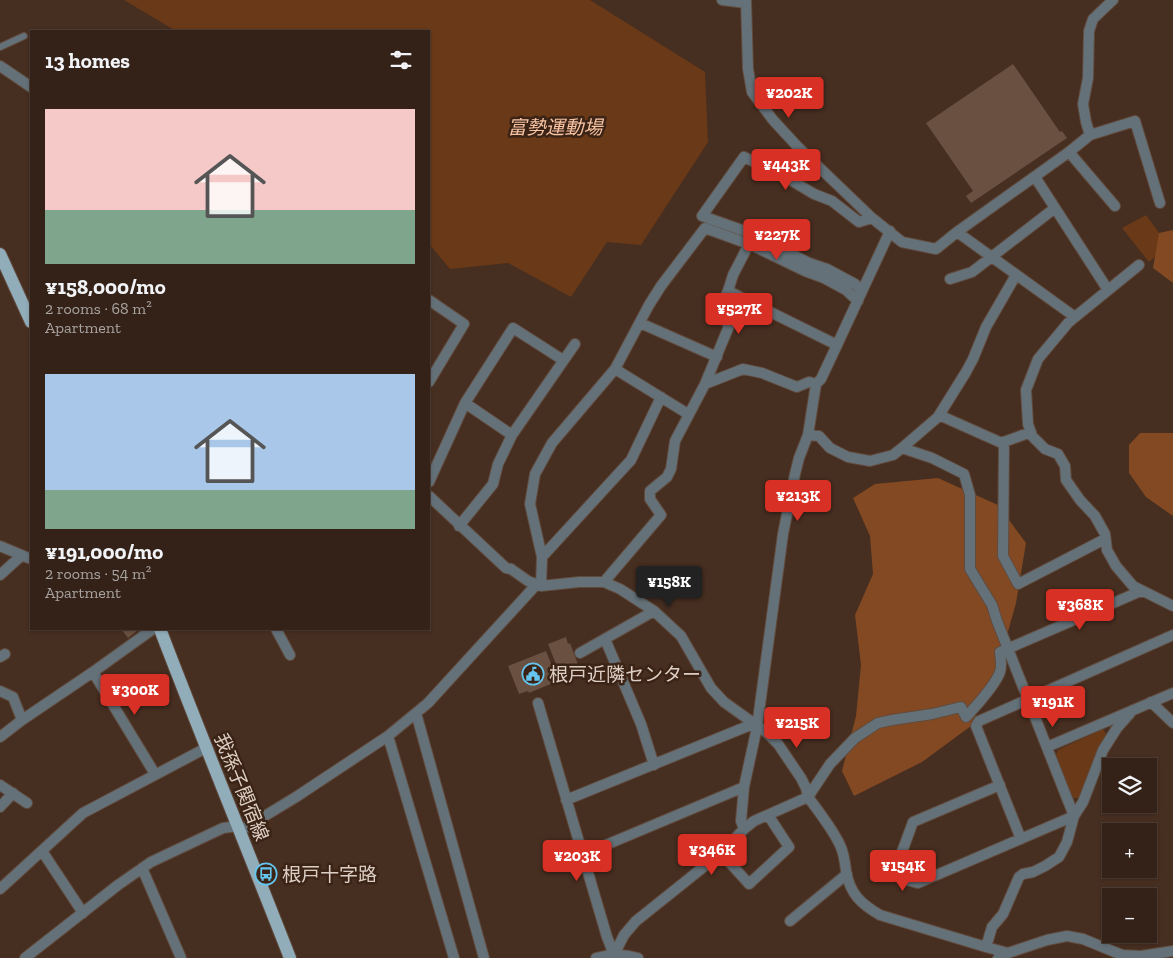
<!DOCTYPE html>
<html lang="en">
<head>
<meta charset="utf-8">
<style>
  body { margin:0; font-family:"Zilla Slab","Noto Sans JP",serif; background:#3f2f25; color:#f1f3f6; height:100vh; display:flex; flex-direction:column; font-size:19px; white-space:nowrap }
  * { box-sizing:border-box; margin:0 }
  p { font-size:16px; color:#a9a4a2 }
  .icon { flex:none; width:28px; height:28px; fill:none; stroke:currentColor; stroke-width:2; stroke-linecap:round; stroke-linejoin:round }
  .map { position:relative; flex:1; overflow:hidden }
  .sheet { position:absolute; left:30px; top:30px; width:400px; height:600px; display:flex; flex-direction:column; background:#342218; border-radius:0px; box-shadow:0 1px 4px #0004,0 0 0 1px #4e3f37 }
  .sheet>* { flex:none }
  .tools { position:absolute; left:1102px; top:758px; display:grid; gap:10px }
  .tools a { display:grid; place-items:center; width:55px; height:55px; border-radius:0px; background:#342218; box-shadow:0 1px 4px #0004,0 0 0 1px #4e3f37; font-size:25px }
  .price { position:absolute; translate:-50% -42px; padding:0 11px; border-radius:5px; background:#d93025; color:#fff; font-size:16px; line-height:32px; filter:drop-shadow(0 1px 2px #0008) }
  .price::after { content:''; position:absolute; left:50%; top:30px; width:15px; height:11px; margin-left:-8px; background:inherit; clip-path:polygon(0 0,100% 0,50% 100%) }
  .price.selected { background:#222; color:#fff }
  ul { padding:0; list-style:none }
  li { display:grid; align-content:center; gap:10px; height:265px; padding:0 15px }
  li span { display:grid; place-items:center; height:155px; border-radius:0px; color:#555 }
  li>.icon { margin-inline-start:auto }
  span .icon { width:90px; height:90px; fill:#fffc; stroke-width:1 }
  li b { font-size:21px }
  h2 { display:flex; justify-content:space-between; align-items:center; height:60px; padding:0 15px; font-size:21px }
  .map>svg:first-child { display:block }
  .green { fill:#6a3917 }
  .forest { fill:#834922 }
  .building { fill:#695040 }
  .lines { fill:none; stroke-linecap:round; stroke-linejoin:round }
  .service-casing { stroke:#614b3e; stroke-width:8 }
  .minor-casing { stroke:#614b3e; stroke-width:12 }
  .tertiary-casing { stroke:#614b3e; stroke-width:12 }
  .primary-casing { stroke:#614b3e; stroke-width:14 }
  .service { stroke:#647178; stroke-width:6 }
  .minor { stroke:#647178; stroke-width:10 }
  .tertiary { stroke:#647178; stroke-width:10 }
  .primary { stroke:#91adba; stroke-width:12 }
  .labels { text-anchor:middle; stroke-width:5; stroke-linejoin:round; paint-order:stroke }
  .park-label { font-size:19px; font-style:italic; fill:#f9c4a4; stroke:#3b2416 }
  .poi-label { font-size:19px; fill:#ddcec5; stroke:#3b2416; text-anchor:start }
  .street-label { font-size:19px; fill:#ddcec5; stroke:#3b2416 }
</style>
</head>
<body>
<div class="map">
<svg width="1173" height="958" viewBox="0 0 1173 958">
  <rect width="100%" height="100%" fill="#462e20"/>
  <path class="green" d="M124,0H590L705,72L708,142L641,245L607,242L571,297L508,263L450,269L429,244V31H176Z
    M1146,215L1168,245L1149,262L1122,228Z
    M1103,729L1106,734L1093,761L1079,798H1073L1056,755L1058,750Z"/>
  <path class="forest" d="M1173,230V283L1153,268L1159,233Z
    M1140,433H1173V516L1146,497L1129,473V445Z
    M938,478L998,505L1026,543L1016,603L1000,660L971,726L922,762L854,796L842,771L856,716L861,665L855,615L873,574L870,536L853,498L875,484Z"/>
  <path class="building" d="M1013,64L1060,132L1062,131L1067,138L971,203L966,196L973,191L926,123Z
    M121,629H137L138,630L128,638Z
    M566,637L568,644L570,643L580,670L561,677L548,644Z
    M546,651L558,681L529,693L528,691L519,694L508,666Z"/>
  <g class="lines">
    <g class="service-casing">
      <path id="service" d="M0,47L24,36"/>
    </g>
    <g class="minor-casing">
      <path id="minor" d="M722,0L746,3
        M746,0L748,69L752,92L773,120L797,146L872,218L902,242L936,249L957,232L1069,152L1090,135L1135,121L1160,203
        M0,66L31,87
        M1090,135L1086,122L1083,104L1088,78L1089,31L1093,19L1113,0
        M1069,152L1115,206
        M1035,177L1108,290
        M957,232L1075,317L1068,323L1038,359L1026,390L1028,424L1032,436L1045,449L1058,454L1065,466L1066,480L1080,500L1095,516L1105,534L1107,550L1116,566L1133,586L1173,606
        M950,279L972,272L1055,208
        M728,291L837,345
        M862,291L855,284L827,269L809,263L753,234L702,216L744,157L784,176L814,194L832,201L859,222L872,218
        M429,300L464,324L429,382
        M1075,317L1139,265
        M640,323L717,357
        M615,369L688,414
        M705,384L743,369L762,373L797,387L809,382L816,384
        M465,403L512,435
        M939,415L1004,444L1003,556L1018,584L1105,539
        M808,435L819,436L830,448L848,457L870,461L893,455L902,448L938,417L966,372L973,359L986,327L1016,275
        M1001,443L1031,432
        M902,448L932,458L964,474L970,495V569L992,605L997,621L1074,816
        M429,482L465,403L513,328L563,360
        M429,496L506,568L511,569L528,581L541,586L579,582H604L620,589L654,611L681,636L711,688L724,702L766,732L778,744L801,778L806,788L808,797C819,812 832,828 840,845C844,853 845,862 846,871C850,894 861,904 880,915L986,947L992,927L1003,914L1019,877L1023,874L1033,872L1045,866L1059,857L1067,842L1074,816L1083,802L1103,750L1117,728L1133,710
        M459,526L493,484L498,464L512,435L575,344
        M0,546L31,559
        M542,557L631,460L661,397
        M0,575L22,555
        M604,582L661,515L650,499V491L667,477L671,469L675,441L705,384L729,326L719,311L728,291L733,275L749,244
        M541,586L542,557L530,504L535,474L552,443L615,369L649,305L661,286L705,228L749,244L805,271L824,278L846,290L858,301
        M276,629L290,655
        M605,639L641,724L654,765
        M580,653L654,611
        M0,657L5,654
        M93,672L155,774
        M0,691L13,697L22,720
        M1151,702L1173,723
        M538,703L607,937L614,955
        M416,713L484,958
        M388,736L454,958
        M0,737L22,720L93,672L153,629
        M1047,747L1173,693
        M0,785L27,803
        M1000,785L913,822L896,868L902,879L918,883L1074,816
        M566,800L753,724
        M0,807L13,793
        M744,829L741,821L744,787L757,727L783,534L795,474L799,458L808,435L816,384L821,379L837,345L890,231
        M240,831L296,797L388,736L428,703L536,585
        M1021,839L976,726L979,721L1173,635
        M42,851L83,913
        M721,853L749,884L789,847L768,815
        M582,855L744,787
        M142,868L181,958
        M0,889L83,813L206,748
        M790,921L847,874
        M986,947L1008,953
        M614,955L624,935L636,921L721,853L744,829L754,821L808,797L830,764L855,738L878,723L892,720L932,714L961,707L966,717C976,706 995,686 1000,672C1002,666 1001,659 1000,652L1141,591
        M25,958L118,885L151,862L223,828L238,826
        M998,958L1008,953L1047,940L1067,936L1083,939L1122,955L1141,956L1173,951"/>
    </g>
    <g class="tertiary-casing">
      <path id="tertiary" d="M596,958C610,954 624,954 638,958"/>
    </g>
    <g class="primary-casing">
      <path id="primary" d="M0,254L31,322
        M160,629C202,739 247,848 290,958"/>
    </g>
    <use href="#service" class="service"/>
    <use href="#minor" class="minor"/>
    <use href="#tertiary" class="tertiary"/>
    <use href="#primary" class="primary"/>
  </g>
  <defs>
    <g id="civic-ring" transform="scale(1.125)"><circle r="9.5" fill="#3b2416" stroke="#64c5ee" stroke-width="1.5"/><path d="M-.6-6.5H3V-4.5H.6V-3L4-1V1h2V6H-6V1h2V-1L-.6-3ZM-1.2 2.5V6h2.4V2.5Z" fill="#64c5ee"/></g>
    <g id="bus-ring" transform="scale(1.125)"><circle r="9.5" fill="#3b2416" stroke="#64c5ee" stroke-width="1.5"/><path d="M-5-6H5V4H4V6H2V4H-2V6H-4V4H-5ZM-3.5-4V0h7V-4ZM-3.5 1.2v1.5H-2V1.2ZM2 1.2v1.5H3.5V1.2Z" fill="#64c5ee"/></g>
  </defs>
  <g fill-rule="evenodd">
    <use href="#civic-ring" x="533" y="674"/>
    <use href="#bus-ring" x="266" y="874"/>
  </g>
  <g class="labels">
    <g class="park-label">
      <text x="555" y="134">富勢運動場</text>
    </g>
    <g class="poi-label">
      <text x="549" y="681">根戸近隣センター</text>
      <text x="282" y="881">根戸十字路</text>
    </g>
    <g class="street-label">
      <text transform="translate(242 787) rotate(68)" y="7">我孫子関宿線</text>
    </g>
  </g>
</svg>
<div class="tools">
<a><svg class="icon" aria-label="layers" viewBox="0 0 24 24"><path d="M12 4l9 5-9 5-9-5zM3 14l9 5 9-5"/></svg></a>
<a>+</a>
<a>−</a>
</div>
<b class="price" style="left:789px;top:119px">¥202K</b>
<b class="price" style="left:786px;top:191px">¥443K</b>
<b class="price" style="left:777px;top:261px">¥227K</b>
<b class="price" style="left:739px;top:335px">¥527K</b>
<b class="price" style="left:798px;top:522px">¥213K</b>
<b class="price selected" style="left:669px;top:608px">¥158K</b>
<b class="price" style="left:1080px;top:631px">¥368K</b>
<b class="price" style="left:135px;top:716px">¥300K</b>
<b class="price" style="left:1053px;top:728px">¥191K</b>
<b class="price" style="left:797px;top:749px">¥215K</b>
<b class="price" style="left:712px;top:876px">¥346K</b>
<b class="price" style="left:577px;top:882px">¥203K</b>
<b class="price" style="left:903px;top:892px">¥154K</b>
<section class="sheet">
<h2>13 homes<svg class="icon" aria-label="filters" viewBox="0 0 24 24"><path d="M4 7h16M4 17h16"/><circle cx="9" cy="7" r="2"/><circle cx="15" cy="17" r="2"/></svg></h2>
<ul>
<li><span style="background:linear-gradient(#f6c9c9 65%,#7fa58c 0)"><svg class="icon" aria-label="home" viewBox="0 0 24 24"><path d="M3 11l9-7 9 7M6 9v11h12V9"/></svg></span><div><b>¥158,000/mo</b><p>2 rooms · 68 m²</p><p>Apartment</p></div></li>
<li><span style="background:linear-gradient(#a9c7e8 75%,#7fa58c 0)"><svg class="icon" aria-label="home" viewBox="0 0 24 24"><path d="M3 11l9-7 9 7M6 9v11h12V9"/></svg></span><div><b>¥191,000/mo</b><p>2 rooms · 54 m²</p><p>Apartment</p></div></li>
</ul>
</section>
</div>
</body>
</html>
